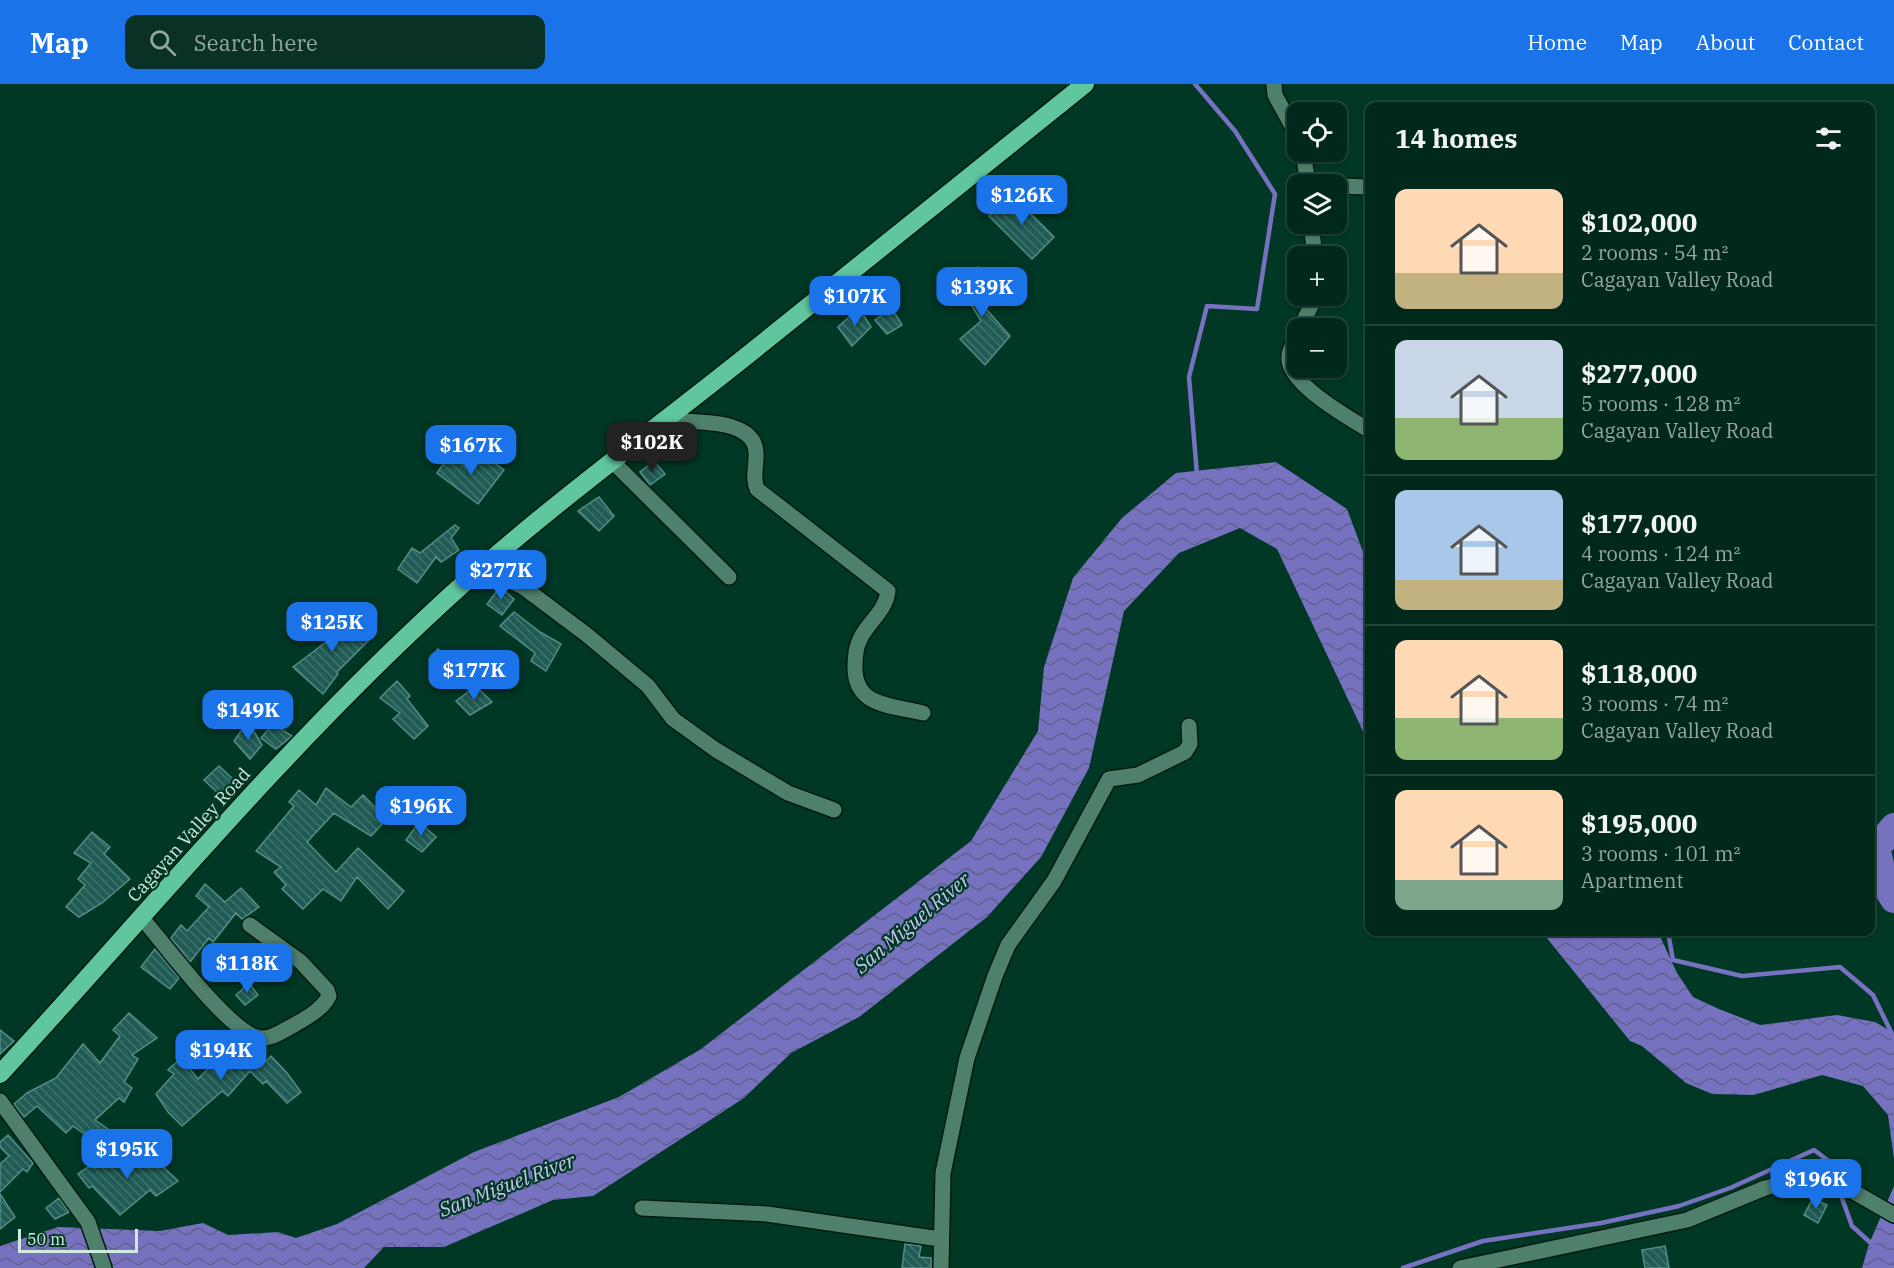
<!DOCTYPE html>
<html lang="en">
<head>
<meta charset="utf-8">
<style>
  body { margin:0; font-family:"IBM Plex Serif",serif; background:#0a3125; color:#f1f3f6; height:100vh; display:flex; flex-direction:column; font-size:22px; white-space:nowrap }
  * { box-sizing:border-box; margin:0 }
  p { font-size:20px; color:#95a6a3 }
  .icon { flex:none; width:33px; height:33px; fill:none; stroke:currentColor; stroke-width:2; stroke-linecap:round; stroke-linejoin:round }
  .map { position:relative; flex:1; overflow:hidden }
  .panel { position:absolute; left:1365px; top:18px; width:510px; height:834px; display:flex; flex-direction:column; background:#00291c; border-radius:12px; box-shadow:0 2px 4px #0004,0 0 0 2px #22453b }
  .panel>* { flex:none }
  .fabs { position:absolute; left:1287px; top:18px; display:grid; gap:12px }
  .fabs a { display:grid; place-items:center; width:60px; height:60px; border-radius:12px; background:#00291c; box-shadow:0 2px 4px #0004,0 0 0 2px #22453b; font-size:30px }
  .scale { position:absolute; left:18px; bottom:15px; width:120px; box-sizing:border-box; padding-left:6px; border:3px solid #d1eade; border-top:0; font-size:16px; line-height:21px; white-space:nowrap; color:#d1eade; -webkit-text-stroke:4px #003725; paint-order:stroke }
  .price { position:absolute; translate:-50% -51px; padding:0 14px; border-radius:12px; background:#1a73e8; color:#fff; font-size:20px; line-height:39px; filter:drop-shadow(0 2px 3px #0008) }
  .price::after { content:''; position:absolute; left:50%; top:36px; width:18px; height:14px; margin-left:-9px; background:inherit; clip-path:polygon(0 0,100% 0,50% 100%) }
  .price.active { background:#222; color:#fff }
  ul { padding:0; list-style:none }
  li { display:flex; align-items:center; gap:18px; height:150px; padding:0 30px }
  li+li { border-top:2px solid #22453b }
  li span { display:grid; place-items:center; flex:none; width:168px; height:120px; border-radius:12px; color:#555 }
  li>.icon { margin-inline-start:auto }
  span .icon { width:72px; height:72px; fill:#fffc; stroke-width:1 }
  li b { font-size:26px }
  h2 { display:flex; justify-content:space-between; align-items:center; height:72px; padding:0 30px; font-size:26px }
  header { display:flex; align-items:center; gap:36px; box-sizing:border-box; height:84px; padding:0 30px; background:#1a73e8; color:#fff }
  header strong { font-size:28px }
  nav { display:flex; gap:33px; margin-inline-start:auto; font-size:21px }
  .search { width:420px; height:54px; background:#0a3125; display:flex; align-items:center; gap:15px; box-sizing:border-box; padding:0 21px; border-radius:12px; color:#95a6a3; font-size:22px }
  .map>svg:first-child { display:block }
  .water { fill:url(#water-waves) }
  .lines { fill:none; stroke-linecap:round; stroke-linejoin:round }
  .stream { stroke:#7672bf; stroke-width:4.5 }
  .river { stroke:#7672bf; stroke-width:28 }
  .building { fill:url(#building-back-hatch); stroke:#548e87; stroke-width:1.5 }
  .minor-casing { stroke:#021b11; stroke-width:18 }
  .highway-casing { stroke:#021b11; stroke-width:21 }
  .minor { stroke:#4f806b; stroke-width:15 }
  .highway { stroke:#5fc69d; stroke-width:18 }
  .labels { text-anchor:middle; stroke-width:4.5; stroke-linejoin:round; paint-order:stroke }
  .street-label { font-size:18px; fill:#d1eade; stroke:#003725 }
  .water-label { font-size:20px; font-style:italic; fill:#c8c8f2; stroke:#003725 }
</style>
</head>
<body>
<header>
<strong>Map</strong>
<div class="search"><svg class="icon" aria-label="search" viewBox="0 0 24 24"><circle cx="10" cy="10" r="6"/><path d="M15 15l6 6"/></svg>Search here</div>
<nav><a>Home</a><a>Map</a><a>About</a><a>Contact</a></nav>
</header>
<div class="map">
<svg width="1894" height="1184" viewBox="0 0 1894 1184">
  <defs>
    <pattern id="water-waves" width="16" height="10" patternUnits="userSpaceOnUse" patternTransform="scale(1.5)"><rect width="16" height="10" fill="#7672bf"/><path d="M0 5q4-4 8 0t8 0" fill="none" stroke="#60608d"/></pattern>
    <pattern id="building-back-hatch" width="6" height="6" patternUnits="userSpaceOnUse" patternTransform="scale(1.5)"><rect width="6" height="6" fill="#205c55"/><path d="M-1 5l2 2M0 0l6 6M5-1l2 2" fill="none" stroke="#3f746d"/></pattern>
  </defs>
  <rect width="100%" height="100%" fill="#003725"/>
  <path class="water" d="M1276,378L1347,425L1369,484V660L1277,465L1240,444L1179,469L1124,527L1089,684L1041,773L987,833L859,933L791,969L744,1014L593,1112L553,1116L444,1163H384L364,1184H0V1162L58,1143L160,1147L203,1139L228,1151L278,1148L296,1154L337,1140L474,1068L619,1013L701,965L971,757L1038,647L1044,583L1073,494L1122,434L1176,389Z
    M1542,848H1658L1677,889L1693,913L1719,925L1760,941L1837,931L1875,938L1894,949V1075L1888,1031L1863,1002L1822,991L1754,1011L1712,1010L1686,999L1642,962L1630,957Z
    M1894,1102V1184H1862L1869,1160Z"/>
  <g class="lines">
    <path class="stream" d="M1195,0L1235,47L1275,110L1257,225L1207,222L1189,293L1197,391
      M1668,848L1673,876L1742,892L1840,883L1873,911L1894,954
      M1838,1103L1852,1142L1873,1161
      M1403,1184L1483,1157L1601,1139L1679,1122L1730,1104L1814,1066L1830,1078L1836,1095"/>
    <path class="river" d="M1894,743L1876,764L1885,800L1894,815"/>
  </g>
  <path class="building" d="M1011,110L1054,153L1032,175L989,132Z
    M978,183L996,206L978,216L1010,252L985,281L960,255L981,237L957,197Z
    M891,223L902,241L887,250L875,236Z
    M859,224L871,243L852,262L838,243Z
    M450,370L470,386L482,370L504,386L478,420L437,389Z
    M654,377L665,390L650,401L640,388Z
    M599,413L614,432L599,447L578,427Z
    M455,441L459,444L451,454L459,466L441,478L436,473L417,499L398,485L412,464L420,469Z
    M500,503L514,515L502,531L487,520Z
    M341,528L370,555L337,588L338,590L323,610L293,583L326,558L320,551Z
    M514,528L540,548L561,560L546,587L531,577L535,569L500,542Z
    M438,565L447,573L439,585L429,575Z
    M397,597L410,612L407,615L428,642L414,655L393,635L400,629L380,614Z
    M476,602L492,618L470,631L456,617Z
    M248,637L262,661L250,675L234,657Z
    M273,640L292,652L276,665L261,654Z
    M219,682L234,696L221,712L204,696Z
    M326,704L351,723L363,711L387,735L371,752L334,729L307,758L336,788L358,764L404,807L388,825L357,793L341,817L323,805L303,825L282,805L286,801L274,788L281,783L256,767L294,722L289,718L299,706L316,721Z
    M419,738L436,753L422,768L406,756Z
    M92,748L110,763L104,770L130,795L102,819L79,833L66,823L85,801L78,795L91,779L74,769Z
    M205,800L225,818L241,804L259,823L242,835L236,829L213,858L209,854L190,878L171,854L181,841L187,847L209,823L196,812Z
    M155,865L179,894L170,905L141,883Z
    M249,899L258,911L245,921L236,911Z
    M129,929L157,954L132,971L138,975L124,998L132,1004L124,1018L119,1014L95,1036L108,1045L100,1061L73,1042L66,1049L37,1022L24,1033L14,1020L27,1009L56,994L83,960L100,979L120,952L113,946Z
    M0,946L14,957L0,970Z
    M226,954L266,977L271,972L287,989L301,1008L287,1019L266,997L263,1000L250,987L228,1012L222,1007L182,1042L168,1028L156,1010L174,990L168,986L181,974L198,995L221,971L215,967Z
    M8,1051L33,1079L27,1088L23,1085L0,1108V1080L9,1072L0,1063V1058Z
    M148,1069L178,1097L156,1112L150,1106L120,1131L92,1102L89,1104L78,1090L107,1070L132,1083Z
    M0,1110L15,1133L0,1145Z
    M59,1114L69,1128L55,1135L46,1124Z
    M1813,1114L1827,1121L1818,1139L1804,1131Z
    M905,1160L921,1162L919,1173L931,1174V1184H902Z
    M1665,1162L1669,1184H1645L1642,1166Z"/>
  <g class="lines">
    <g class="minor-casing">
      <path id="minor" d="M1274,0L1275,11L1298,53
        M1303,68L1308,100
        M1336,102L1370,103
        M1311,140L1315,172
        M1300,244L1316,212
        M1298,250C1295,257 1289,265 1289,272C1285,299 1350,334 1370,347
        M663,337C689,338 754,333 756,368C757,381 752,393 757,405L888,507C886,527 868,538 860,555C856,563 855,573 855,582C854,623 891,621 923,629
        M612,377L729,493
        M481,483L523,503L587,551L648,602L673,635L716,666L788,709L834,726
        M142,834C165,861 226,943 256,953C270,957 282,947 294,941C306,934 323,925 329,912L327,906L301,878L250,841
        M0,1017L88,1138L104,1184
        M642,1124L767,1130L940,1155
        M941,1184L943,1089L967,974L995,892L1008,861L1054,797L1109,695L1138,691L1185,668L1190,660L1189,642
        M1460,1184L1687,1136L1765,1104L1811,1093L1840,1100L1894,1131"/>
    </g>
    <g class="highway-casing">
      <path id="highway" d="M0,990C140,838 273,677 424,536C524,441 636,360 744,274C858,183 971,91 1085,0"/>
    </g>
    <use href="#minor" class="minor"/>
    <use href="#highway" class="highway"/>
  </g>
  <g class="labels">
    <g class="street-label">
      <text transform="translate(189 751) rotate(-48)" y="6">Cagayan Valley Road</text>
    </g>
    <g class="water-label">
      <text transform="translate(912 839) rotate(-40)" y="7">San Miguel River</text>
      <text transform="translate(507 1101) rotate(-21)" y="7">San Miguel River</text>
    </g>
  </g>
</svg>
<div class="fabs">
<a><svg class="icon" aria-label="locate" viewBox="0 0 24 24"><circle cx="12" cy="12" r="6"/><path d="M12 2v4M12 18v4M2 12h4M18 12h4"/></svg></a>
<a><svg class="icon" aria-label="layers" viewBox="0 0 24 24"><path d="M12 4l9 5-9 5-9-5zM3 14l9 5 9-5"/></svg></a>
<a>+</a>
<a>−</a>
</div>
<div class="scale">50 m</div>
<b class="price" style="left:1022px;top:142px">$126K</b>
<b class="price" style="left:982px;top:234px">$139K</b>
<b class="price" style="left:855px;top:243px">$107K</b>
<b class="price active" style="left:652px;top:389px">$102K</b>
<b class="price" style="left:471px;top:392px">$167K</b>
<b class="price" style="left:501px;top:517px">$277K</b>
<b class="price" style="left:332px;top:569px">$125K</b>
<b class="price" style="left:474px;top:617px">$177K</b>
<b class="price" style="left:248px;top:657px">$149K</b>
<b class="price" style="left:421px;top:753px">$196K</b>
<b class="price" style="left:247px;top:910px">$118K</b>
<b class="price" style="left:221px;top:997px">$194K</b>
<b class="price" style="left:127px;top:1096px">$195K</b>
<b class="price" style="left:1816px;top:1126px">$196K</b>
<section class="panel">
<h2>14 homes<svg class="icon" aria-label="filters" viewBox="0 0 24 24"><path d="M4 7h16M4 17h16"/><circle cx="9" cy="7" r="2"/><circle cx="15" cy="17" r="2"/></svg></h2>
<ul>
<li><span style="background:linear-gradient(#ffd9b3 70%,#c2b280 0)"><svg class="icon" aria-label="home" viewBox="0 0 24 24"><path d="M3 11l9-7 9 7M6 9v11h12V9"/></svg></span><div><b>$102,000</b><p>2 rooms · 54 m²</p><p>Cagayan Valley Road</p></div></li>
<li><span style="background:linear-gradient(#c9d6e8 65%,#8fb573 0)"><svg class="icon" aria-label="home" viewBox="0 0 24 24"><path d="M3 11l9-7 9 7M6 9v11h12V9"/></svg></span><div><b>$277,000</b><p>5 rooms · 128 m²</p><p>Cagayan Valley Road</p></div></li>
<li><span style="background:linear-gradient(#a9c7e8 75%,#c2b280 0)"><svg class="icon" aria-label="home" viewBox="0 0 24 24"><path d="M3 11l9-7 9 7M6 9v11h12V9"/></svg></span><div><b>$177,000</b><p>4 rooms · 124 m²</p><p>Cagayan Valley Road</p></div></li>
<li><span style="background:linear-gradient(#ffd9b3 65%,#8fb573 0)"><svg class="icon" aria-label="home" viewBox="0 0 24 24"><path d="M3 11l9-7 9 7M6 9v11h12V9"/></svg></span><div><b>$118,000</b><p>3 rooms · 74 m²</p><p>Cagayan Valley Road</p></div></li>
<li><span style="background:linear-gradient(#ffd9b3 75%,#7fa58c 0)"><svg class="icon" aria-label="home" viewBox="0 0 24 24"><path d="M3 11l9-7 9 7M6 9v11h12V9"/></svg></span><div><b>$195,000</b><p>3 rooms · 101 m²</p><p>Apartment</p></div></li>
</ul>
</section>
</div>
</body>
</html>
